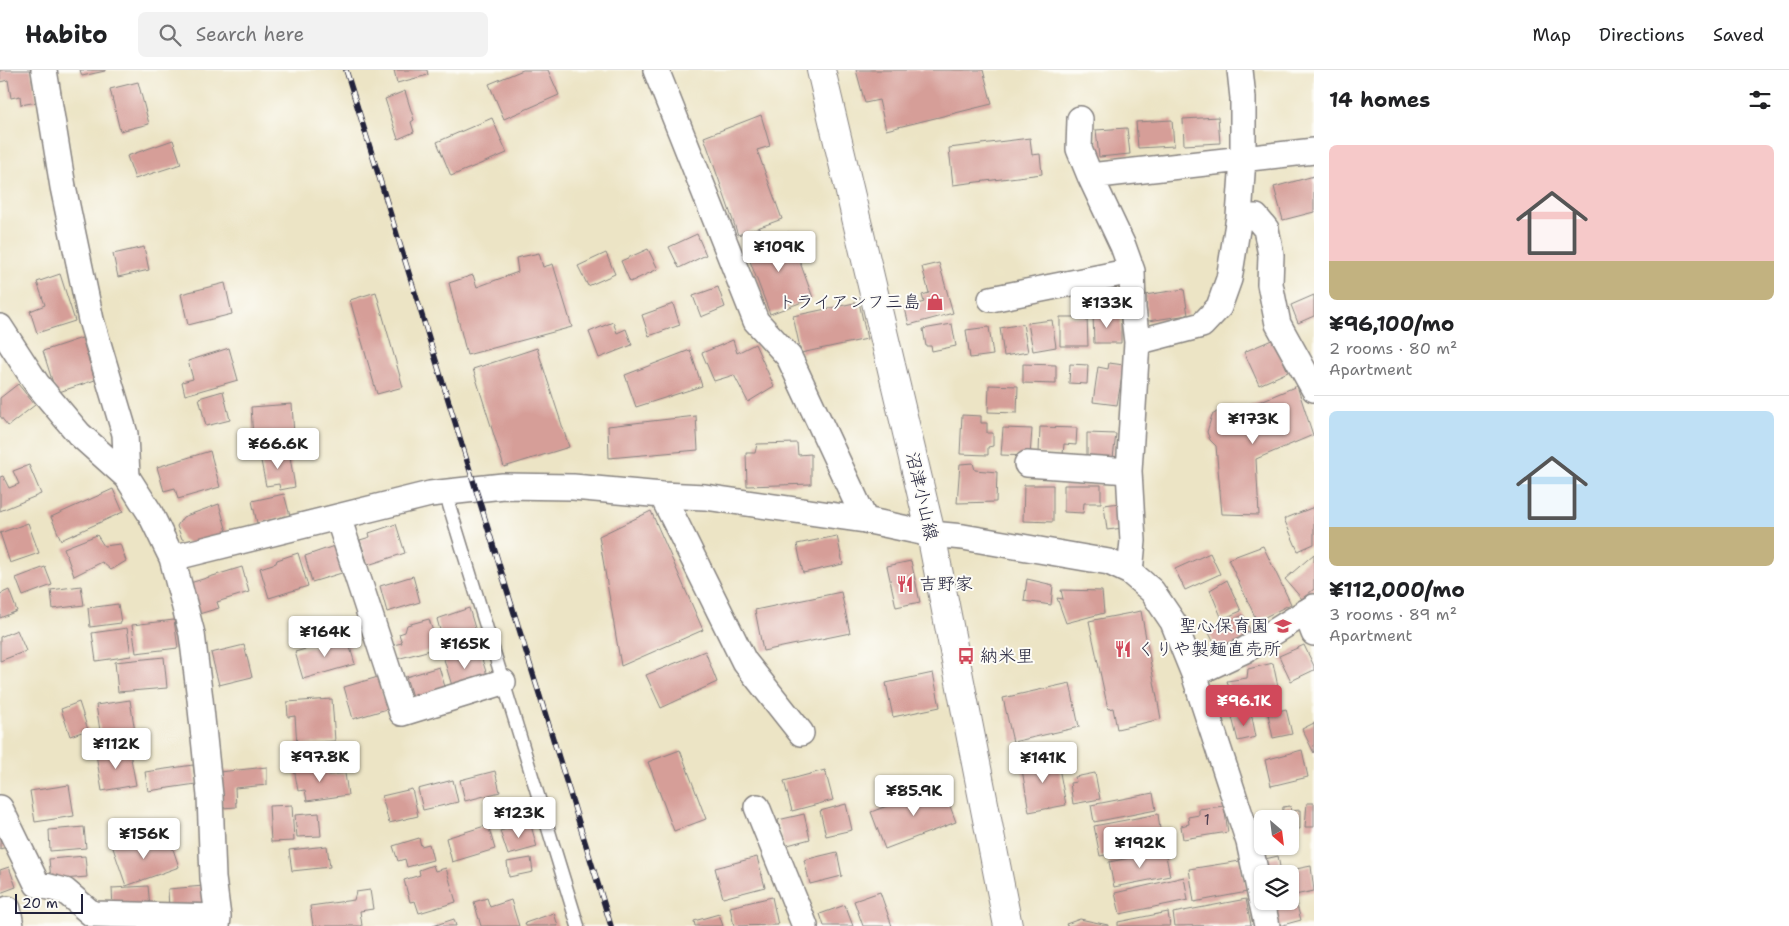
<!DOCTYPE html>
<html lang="en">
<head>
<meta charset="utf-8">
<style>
  body { margin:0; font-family:"Shantell Sans","Klee One",sans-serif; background:#f2f2f2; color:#202124; height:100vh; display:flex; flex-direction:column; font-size:19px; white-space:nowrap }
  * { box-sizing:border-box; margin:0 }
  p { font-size:16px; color:#757577 }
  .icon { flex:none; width:28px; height:28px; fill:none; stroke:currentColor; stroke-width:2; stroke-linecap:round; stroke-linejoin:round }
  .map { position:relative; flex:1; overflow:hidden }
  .side { display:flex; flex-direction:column; background:#fff; width:475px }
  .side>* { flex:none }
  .needle { width:32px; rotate:152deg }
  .fabs { position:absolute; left:1254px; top:740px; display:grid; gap:10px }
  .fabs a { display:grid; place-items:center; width:45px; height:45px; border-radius:8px; background:#fff; box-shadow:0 1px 4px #0004; font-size:25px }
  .scale { position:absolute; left:15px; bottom:12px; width:68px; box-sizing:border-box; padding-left:5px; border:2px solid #22223b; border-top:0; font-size:14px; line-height:18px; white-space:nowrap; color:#22223b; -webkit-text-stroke:4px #fdfcf7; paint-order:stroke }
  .price { position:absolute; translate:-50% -42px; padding:0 11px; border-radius:5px; background:#fff; color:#222; font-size:16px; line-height:32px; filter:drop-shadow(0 1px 2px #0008) }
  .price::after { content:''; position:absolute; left:50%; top:30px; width:15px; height:11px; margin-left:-8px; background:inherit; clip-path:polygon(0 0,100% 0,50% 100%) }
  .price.current { background:#d1495b; color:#fff }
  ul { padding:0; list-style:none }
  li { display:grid; align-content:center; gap:10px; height:265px; padding:0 15px }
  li+li { border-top:1px solid #e0e0e0 }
  li span { display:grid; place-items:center; height:155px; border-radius:8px; color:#555 }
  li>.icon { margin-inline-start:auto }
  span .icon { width:90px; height:90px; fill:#fffc; stroke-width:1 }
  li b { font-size:21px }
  h2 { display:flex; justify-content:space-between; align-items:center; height:60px; padding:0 15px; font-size:21px }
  header { display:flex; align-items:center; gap:30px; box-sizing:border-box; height:70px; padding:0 25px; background:#fff; border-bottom:1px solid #e0e0e0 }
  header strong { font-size:24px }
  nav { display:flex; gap:28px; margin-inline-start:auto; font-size:18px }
  .search { width:350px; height:45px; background:#f2f2f2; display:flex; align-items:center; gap:12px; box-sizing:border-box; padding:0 18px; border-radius:8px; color:#757577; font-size:19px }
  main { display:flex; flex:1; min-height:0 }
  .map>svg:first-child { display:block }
  .building { fill:#d69e98 }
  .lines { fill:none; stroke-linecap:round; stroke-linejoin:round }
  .lane-casing { stroke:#878380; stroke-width:15 }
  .street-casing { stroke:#878380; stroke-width:28 }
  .secondary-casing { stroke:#878380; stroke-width:30 }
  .lane { stroke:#fff; stroke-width:12 }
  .street { stroke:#fff; stroke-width:25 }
  .secondary { stroke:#fff; stroke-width:28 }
  .rail-casing { stroke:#22223b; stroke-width:5.5 }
  .rail { stroke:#fdfcf7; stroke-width:4; stroke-dasharray:11; stroke-linecap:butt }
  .labels { text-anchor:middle; stroke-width:4; stroke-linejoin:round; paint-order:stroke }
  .number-label { font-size:15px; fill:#4f4152 }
  .poi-label { font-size:18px; fill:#22223b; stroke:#fdfcf7; text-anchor:start }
  .street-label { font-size:18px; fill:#22223b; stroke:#fdfcf7 }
</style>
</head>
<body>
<header>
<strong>Habito</strong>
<div class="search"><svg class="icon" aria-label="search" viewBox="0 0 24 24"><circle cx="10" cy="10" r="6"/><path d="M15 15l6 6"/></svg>Search here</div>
<nav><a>Map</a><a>Directions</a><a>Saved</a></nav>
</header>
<main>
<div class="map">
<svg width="1314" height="856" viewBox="0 0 1314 856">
  <rect width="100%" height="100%" fill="#fdfcf7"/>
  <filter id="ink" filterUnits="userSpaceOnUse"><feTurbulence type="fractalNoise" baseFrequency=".02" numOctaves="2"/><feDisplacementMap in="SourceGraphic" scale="10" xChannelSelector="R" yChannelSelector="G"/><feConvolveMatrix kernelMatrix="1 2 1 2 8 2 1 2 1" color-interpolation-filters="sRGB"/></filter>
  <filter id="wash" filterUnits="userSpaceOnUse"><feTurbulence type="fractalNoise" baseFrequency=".0096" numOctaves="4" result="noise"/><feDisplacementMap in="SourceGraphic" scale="20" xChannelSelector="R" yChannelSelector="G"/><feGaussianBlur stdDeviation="1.12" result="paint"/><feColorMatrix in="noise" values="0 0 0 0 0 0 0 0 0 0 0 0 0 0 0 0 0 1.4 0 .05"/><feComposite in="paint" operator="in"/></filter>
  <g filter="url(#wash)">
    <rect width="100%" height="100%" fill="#ece4c5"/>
    <g id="blocks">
      <path class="building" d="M0,0H31L37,32L21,35L20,26L11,28L8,10L0,12Z
        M80,0H105V1L82,6Z
        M394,0H427L428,5L397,13Z
        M523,0H548L559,25L504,49L489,14Z
        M856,0H983L992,34L886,60L879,30L865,33Z
        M138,12L149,54L120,61L110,19Z
        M405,21L414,50L411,52L414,62L398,69L385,29Z
        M761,45L770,76L757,80L782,149L738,165L704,67Z
        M1218,47L1220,73L1184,75L1183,49Z
        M492,48L507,83L451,106L437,72Z
        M1172,50L1174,76L1138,78L1136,52Z
        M1127,58L1130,84L1099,87L1096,60Z
        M1030,68L1032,85L1040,84L1042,104L953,115L949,78Z
        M173,70L181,94L135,109L127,86Z
        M1314,106V142L1283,150L1274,117Z
        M789,162L813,228L770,244L745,178Z
        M697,164L706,185L679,198L669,177Z
        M144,177L149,200L118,207L113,184Z
        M648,179L658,199L630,212L621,191Z
        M539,183L543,197L553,194L572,257L467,285L449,213L473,205L477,217L518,202L516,188Z
        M606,183L615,204L588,216L578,196Z
        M939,193L953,243L909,255L905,238L924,232L922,225L929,223L922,197Z
        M60,204L75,251L37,263L30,241L45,235L37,212Z
        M225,213L232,244L188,255L181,224Z
        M718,217L725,237L701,247L693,226Z
        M1184,219L1188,245L1148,251L1145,225Z
        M376,222L403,317L377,324L350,230Z
        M1314,225V246L1298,253L1291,235Z
        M859,232L867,269L801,283L793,246Z
        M673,234L680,255L649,266L642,245Z
        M1093,245H1121V273H1094Z
        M1060,247H1087L1088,276H1060Z
        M1052,250L1056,277L1033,281L1028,253Z
        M613,252L617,263L626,259L632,275L599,288L589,262Z
        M952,254L956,276L932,281L931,276H926L923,259Z
        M1023,254L1028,282L1004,286L1000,258Z
        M989,257L993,285L970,288L966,260Z
        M82,268L95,310L56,323L43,281Z
        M1274,269L1288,302L1259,315L1244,282Z
        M733,270L737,283L755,274L774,316L748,332L734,305L714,311L702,283Z
        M229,278L238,310L185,325L182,312L193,309L188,291Z
        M537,278L569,377L504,397L473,299Z
        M690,280L702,316L636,337L625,305Z
        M1109,293L1124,295L1117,335L1093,332L1098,297L1108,299Z
        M1023,294L1056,295V314L1023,313Z
        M1070,294L1088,295L1087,314L1069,313Z
        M18,314L35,335L8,356L0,346V328Z
        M989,315L1018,316L1017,343L988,342Z
        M1297,316L1313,365L1256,389L1259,445L1222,444L1216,376L1210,370L1207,362L1212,345L1225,337L1232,336L1242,339Z
        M223,321L230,350L206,356L199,328Z
        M292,334L294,365L253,369L251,337Z
        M962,345L981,346V353H987V363H993V376L988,377V385L960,384Z
        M696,346L698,380L609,388L608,356Z
        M1040,357L1077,358L1076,375L1064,374L1063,384L1039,383Z
        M1003,358L1032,359L1030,386L1001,385Z
        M1087,363L1116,364L1113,388L1087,387Z
        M797,373L798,385L811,384V414L747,416L746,383H755L757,374Z
        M210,381L220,417L178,429L175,418L164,421L157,397Z
        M289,381L295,417L280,420L279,414L266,416L260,386Z
        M973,393L975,400L997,402L996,432L957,433L960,394Z
        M29,395L41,424L0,441V407L3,406L9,418L19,414L13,401Z
        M1024,415H1053V452L1023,451Z
        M1064,415H1101V433H1084L1083,443L1064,442Z
        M113,419L123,442L61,470L51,447Z
        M284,424L290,446L257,453L252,431Z
        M1120,433L1123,458L1107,460L1104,435Z
        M219,434L228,465L191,474L182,469L177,456L183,447Z
        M1314,437V474L1298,481L1284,449Z
        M651,441L703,560L621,596L599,466Z
        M28,453L39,483L10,493L0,463Z
        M396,454L405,483L368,495L360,470L370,467L369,463Z
        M97,465L104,476L120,474L126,491L111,500L102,492L74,506L64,478Z
        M837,466L843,494L803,503L797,474Z
        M337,475L345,502L312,512L305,486Z
        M1263,476L1291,534L1257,551L1228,489Z
        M298,483L308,516L269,528L260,498L276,493L277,490Z
        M1210,483L1220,504L1185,520L1175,499Z
        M1314,484V519L1302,529L1285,509Z
        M911,491L920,532L896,537L887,496Z
        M45,497L52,515L23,526L16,508Z
        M242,497L249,522L217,532L219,538L199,544L190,513Z
        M413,506L420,532L387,542L380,516Z
        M1027,509L1053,515L1051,535L1024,531Z
        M1227,510L1241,541L1222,549L1210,520Z
        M81,516L84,535L53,539L51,520Z
        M9,520L17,541L0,548V524Z
        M1061,520L1102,521L1104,543L1066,553L1057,528L1063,529Z
        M841,522L850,563L763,581L755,540Z
        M118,534L121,553L90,557L88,538Z
        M469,538L477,565L444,575L437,549Z
        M1141,541L1161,649L1117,659L1113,638L1108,639L1089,551Z
        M1243,545L1253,566L1219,583L1208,561Z
        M429,549L438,578L397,589L393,575L402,573L399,564L405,562L407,555Z
        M174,550L178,578L136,583L132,555Z
        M127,558L131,586L96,591L92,563Z
        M17,560L26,581L0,591V567Z
        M347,567L355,594L303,609L295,582Z
        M244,575L252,607L219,615L211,583Z
        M1304,575L1314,596V600L1291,611L1279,586Z
        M457,581L459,590L480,583L488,608L453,619L443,586Z
        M705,581L717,612L661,638L646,605Z
        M164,587L167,618L118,622L115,592Z
        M1273,593L1280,626L1236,636L1227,611L1247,608L1248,599Z
        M439,597L446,620L413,630L406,607Z
        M933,603L940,637L893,647L886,613Z
        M378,607L387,639L353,649L344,617Z
        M1070,613L1079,657L1013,672L1003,628Z
        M332,629L335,671L297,675L295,646L288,647L287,632Z
        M130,630L135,662L101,667L96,635Z
        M79,632L88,660L70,666L61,639Z
        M1286,639L1292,664L1273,668L1268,644Z
        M1251,642L1256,667L1238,671L1232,647Z
        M1314,653V683L1302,659Z
        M129,678L136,715L102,721L96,684Z
        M680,680L706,749L674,761L648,692Z
        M1302,680L1308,707L1271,716L1265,690Z
        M1057,687L1066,735L1029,742L1021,693Z
        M328,694L329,705L345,703L348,725L307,731L305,720L298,721L294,698Z
        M193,695L196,714L148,721L145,702Z
        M267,697V715L235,718L236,737L222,738L219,702Z
        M825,700L833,730L792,741L784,711Z
        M495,701L500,722L465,731L460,710Z
        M1095,703L1100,729L1073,734L1070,713L1076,712L1075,707Z
        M453,710L458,732L423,740L418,719Z
        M69,715L74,746L35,752L30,721Z
        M942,715L956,752L885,779L871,742Z
        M412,719L418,746L389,753L382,726Z
        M1153,723L1156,740L1094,752L1091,735Z
        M1307,733H1314V757H1305Z
        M846,734L852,760L826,766L820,741Z
        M292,735L294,771L271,772L269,736Z
        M1224,736L1228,762L1183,769L1181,756L1189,754L1188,747L1199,745V739Z
        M1290,736L1291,741L1300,740V759L1290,758V749H1282L1283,737Z
        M319,743L321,766L297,767L295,745Z
        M804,744L810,769L784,776L778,750Z
        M1158,744L1162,775L1100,786L1094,756Z
        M530,752L537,777L508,785L500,761Z
        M488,755L495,779L452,792L446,768Z
        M84,757L86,778L50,781L49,760Z
        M0,759L7,777L0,779Z
        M140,766L145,780L170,770L179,797L126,816L112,775Z
        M419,768L421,776L429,774L433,790L407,797L405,789L398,791L393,776Z
        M327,776L330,797L292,801L289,780Z
        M1165,781L1170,806L1114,817L1109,792Z
        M837,782L842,806L810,814L804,790Z
        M85,786L87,807L51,810L49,789Z
        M1278,786L1281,802L1311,796L1314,821L1290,826V804H1268L1265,789Z
        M757,787L765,817L723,828L715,798Z
        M531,788L533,802L509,807L507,792Z
        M1240,791L1247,822L1194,832L1189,799Z
        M433,795L435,801L446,798L456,832L419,843L415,831L410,832L404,810L420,805L419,800Z
        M9,797L16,817L0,823V800Z
        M1184,807L1188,830L1120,844L1115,823Z
        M148,816L150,837L113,839L112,818Z
        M204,816L205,837L169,840L168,819Z
        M370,820L373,839L360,841L362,856H313L310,836L354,830L356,822Z
        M880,822L892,856H863L854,831Z
        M772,827L778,855L734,856L730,837Z
        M487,828L490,837L511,830L519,856H481L474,832Z
        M1246,829L1251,855L1175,856L1173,843Z
        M1296,832L1301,850L1279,856L1274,838Z
        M845,835L853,856H824L820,844Z
        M1168,842L1170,856H1118V852Z
        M554,843L558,856H526L525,853Z
        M719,844L723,856H695L694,851Z
        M454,849L456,856H433Z
        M1080,849L1108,855V856H1067L1066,854Z"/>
    </g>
  </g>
  <g filter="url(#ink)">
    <use href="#blocks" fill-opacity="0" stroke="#878380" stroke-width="1"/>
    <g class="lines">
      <g class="lane-casing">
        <path id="lane" d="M445,422L578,856"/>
      </g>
      <g class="street-casing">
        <path id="street" d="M44,0L63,117L91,250L125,364L127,407
          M656,0L756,251L789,287L865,450
          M1080,49L1079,79L1090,106L1123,176L1132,201L1133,239L1137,272L1129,401L1133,471L1130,502
          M1090,106L1314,81
          M1239,147H1256L1266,159L1271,185L1270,214L1278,254L1314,319
          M991,229L1132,201
          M0,257L37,314L79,364L127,407L150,443L172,488L192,564L200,629L210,726L213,808L218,847L217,856
          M1137,272L1202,255L1219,237L1229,209L1239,147L1243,89V28L1240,0
          M1027,394L1129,401
          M662,425L744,591L801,663
          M338,447L402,643L503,612
          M172,488L430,424L503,416L573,417L662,425L705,427L865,450L931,464L963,467L1109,492L1130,502L1152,521L1173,552L1194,604L1249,772L1267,856
          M1306,542L1314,563
          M1194,604L1245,580L1314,537
          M757,737L805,856
          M0,738L37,814L65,821L92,844L218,847
          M8,839L11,856"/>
      </g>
      <g class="secondary-casing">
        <path id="secondary" d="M821,0L931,464L1008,856"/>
      </g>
      <use href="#lane" class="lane"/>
      <use href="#street" class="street"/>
      <use href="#secondary" class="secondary"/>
      <g class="rail-casing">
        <path id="rail" d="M346,0L611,856"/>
      </g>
      <use href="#rail" class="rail"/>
    </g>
  </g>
  <defs>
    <g id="shop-bare" transform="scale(1.35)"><path d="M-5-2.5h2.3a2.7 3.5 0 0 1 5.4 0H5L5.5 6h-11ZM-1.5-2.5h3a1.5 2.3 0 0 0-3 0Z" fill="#d1495b" stroke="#fdfcf7" stroke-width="2.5" paint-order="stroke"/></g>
    <g id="restaurant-bare" transform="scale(1.35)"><path d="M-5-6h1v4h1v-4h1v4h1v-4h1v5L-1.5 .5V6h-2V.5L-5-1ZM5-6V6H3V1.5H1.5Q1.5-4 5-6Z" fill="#d1495b" stroke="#fdfcf7" stroke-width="2.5" paint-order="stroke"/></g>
    <g id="school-bare" transform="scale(1.35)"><path d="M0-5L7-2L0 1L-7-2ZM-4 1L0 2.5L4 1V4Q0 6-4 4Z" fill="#d1495b" stroke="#fdfcf7" stroke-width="2.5" paint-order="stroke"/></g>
    <g id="bus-bare" transform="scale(1.35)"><path d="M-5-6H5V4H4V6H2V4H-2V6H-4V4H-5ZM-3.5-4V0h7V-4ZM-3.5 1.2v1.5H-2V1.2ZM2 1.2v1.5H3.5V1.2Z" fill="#d1495b" stroke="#fdfcf7" stroke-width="2.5" paint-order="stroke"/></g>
  </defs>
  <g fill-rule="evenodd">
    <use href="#shop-bare" x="935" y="232"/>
    <use href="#restaurant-bare" x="905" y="514"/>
    <use href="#school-bare" x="1283" y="556"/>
    <use href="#restaurant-bare" x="1123" y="579"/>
    <use href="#bus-bare" x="966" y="586"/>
  </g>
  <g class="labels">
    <g class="number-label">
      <text x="1207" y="755">1</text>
    </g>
    <g class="poi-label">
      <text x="921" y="238" text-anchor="end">トライアンフ三島</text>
      <text x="919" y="520">吉野家</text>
      <text x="1269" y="562" text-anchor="end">聖心保育園</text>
      <text x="1137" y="585">くりや製麺直売所</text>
      <text x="980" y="592">納米里</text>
    </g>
    <g class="street-label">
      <text transform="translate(922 426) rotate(77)" y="6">沼津小山線</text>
    </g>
  </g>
</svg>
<div class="fabs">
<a><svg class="needle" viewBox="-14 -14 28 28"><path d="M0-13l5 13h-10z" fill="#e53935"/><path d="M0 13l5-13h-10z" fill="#757577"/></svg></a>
<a><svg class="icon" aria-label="layers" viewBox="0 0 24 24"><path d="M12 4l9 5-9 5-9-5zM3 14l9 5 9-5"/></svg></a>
</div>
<div class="scale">20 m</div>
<b class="price" style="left:779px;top:203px">¥109K</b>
<b class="price" style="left:1107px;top:259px">¥133K</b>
<b class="price" style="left:1253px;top:375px">¥173K</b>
<b class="price" style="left:278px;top:400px">¥66.6K</b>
<b class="price" style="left:325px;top:588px">¥164K</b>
<b class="price" style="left:465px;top:600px">¥165K</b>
<b class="price current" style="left:1244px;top:657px">¥96.1K</b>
<b class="price" style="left:116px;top:700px">¥112K</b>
<b class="price" style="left:320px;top:713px">¥97.8K</b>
<b class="price" style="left:1043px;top:714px">¥141K</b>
<b class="price" style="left:914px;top:747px">¥85.9K</b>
<b class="price" style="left:519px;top:769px">¥123K</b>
<b class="price" style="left:144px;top:790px">¥156K</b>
<b class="price" style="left:1140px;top:799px">¥192K</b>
</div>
<section class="side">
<h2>14 homes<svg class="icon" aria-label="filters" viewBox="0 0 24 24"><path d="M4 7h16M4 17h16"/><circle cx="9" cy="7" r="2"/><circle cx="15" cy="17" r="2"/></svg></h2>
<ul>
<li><span style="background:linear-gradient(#f6c9c9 75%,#c2b280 0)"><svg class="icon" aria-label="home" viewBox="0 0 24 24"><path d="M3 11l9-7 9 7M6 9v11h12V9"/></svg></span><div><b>¥96,100/mo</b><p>2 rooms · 80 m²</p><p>Apartment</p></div></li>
<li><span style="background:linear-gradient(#bfe0f5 75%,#c2b280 0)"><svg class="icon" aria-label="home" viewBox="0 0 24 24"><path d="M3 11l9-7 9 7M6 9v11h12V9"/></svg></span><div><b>¥112,000/mo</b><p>3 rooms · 89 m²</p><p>Apartment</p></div></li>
</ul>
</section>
</main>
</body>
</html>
